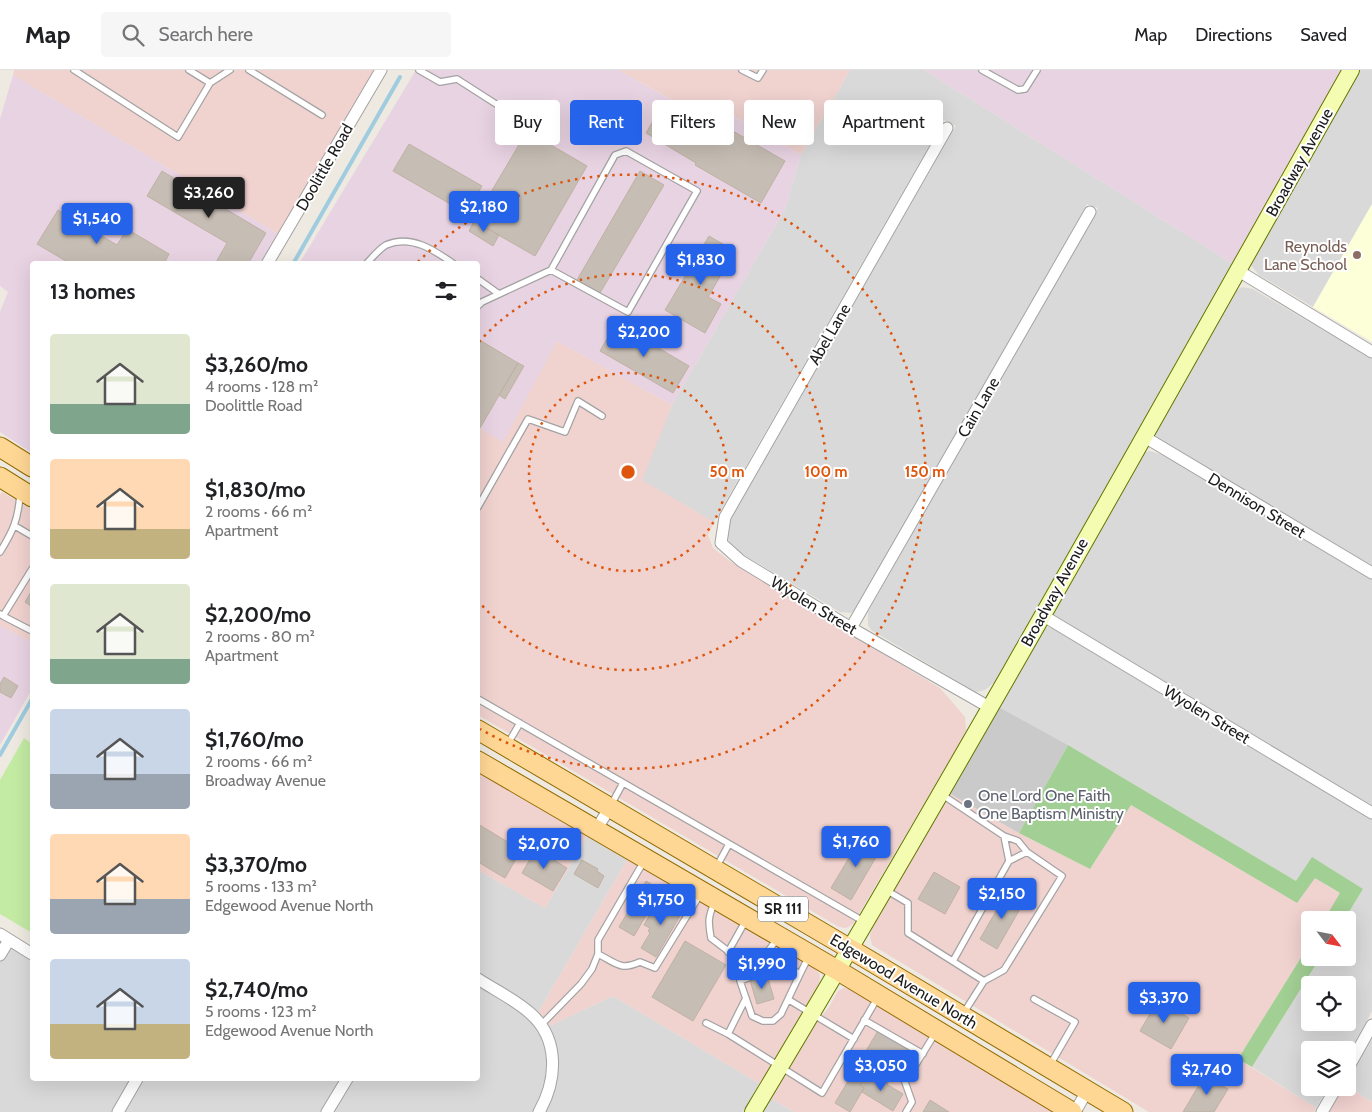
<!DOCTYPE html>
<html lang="en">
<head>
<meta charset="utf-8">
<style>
  body { margin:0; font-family:Cabin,sans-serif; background:#f6f6f6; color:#202124; height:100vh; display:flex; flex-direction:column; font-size:19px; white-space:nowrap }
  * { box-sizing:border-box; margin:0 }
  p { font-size:16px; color:#757577 }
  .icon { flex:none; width:28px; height:28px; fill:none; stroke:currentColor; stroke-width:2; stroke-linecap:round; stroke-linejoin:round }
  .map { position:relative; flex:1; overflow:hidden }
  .panel { position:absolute; left:30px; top:191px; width:450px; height:820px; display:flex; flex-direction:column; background:#fff; border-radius:5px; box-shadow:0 5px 20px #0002 }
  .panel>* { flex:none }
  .banner { position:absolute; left:495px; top:30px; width:475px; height:45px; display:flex; gap:10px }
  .needle { width:32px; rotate:122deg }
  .buttons { position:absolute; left:1301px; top:841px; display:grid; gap:10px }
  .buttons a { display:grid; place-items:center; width:55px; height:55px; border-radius:5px; background:#fff; box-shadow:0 5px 20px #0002; font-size:25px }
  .price { position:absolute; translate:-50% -42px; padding:0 11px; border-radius:5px; background:#2563eb; color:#fff; font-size:16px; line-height:32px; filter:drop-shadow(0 1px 2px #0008) }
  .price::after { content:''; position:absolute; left:50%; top:30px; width:15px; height:11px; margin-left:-8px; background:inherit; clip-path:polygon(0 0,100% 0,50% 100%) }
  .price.on { background:#222; color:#fff }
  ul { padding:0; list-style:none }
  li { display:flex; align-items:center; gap:15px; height:125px; padding:0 20px }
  li span { display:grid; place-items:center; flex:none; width:140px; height:100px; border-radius:5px; color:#555 }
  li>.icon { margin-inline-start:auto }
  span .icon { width:60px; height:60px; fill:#fffc; stroke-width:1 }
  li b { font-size:21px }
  h2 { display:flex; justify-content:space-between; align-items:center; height:60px; padding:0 20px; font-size:21px }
  .tag { padding:0 18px; border-radius:5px; background:#fff; box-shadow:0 5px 20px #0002; font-size:18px; line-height:45px }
  .tag.on { background:#2563eb; color:#fff }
  header { display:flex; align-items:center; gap:30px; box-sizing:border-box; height:70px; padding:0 25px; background:#fff; border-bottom:1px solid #e0e0e0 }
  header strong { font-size:24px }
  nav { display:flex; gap:28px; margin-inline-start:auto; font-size:18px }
  .search { width:350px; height:45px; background:#f6f6f6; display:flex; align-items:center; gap:12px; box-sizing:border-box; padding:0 18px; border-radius:5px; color:#757577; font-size:19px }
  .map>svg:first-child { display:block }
  .residential { fill:#dad9d9; fill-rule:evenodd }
  .commercial { fill:#f0d2cf }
  .industrial { fill:#e8d3e2 }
  .education { fill:#fdffd9 }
  .religious { fill:#cacaca }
  .grass { fill:#c3eba4 }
  .forest { fill:#a2cf94 }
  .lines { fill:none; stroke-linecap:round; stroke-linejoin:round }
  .stream { stroke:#9fccde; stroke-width:4 }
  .building { fill:#c6bdb4; stroke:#c0b1a3 }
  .lane-casing { stroke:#a3a3a3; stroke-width:8 }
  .street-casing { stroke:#a3a3a3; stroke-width:13 }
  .secondary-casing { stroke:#637600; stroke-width:18 }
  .primary-casing { stroke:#946b00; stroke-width:21 }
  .lane { stroke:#fff; stroke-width:5.5 }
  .street { stroke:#fff; stroke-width:11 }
  .secondary { stroke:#f4fcb1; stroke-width:16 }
  .primary { stroke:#ffd795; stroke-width:19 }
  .ring { fill:none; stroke:#de560d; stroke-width:2.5; stroke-dasharray:2.5 5 }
  .education-dot { fill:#8d6e63; stroke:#fff; stroke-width:2 }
  .worship-dot { fill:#6b7280; stroke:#fff; stroke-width:2 }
  .labels { text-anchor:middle; stroke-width:4; stroke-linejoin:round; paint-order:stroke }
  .shield { fill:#fff; stroke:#606060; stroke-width:1 }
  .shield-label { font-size:15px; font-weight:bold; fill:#1c1c1c }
  .street-label { font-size:16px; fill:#1c1c1c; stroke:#fff }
  .education-label { font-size:16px; fill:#785e54; stroke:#fff; text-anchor:end }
  .worship-label { font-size:16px; fill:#5b616d; stroke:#fff; text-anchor:start }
  .centre { fill:#de560d; stroke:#fff; stroke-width:2.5 }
  .ring-label { font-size:15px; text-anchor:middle; font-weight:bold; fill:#de560d; stroke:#fff; stroke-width:4; stroke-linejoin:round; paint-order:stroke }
</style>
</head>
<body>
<header>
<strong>Map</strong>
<div class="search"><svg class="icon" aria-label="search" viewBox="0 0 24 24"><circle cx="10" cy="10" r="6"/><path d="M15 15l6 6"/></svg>Search here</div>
<nav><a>Map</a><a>Directions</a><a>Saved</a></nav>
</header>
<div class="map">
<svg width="1372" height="1042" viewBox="0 0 1372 1042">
  <rect width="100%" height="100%" fill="#eeeae1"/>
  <path class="residential" d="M850,0H924L1233,194L996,611L985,620L976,622L871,560L868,555V542L1098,138L1087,134L857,538L851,543L840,542L739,482L730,474L727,465V455L956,56L944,50L714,452L641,410L672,335L785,139L801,85Z
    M1357,0H1372V134L1313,237L1259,205L1250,194Z
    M1242,217L1253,219L1372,289V499L1159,370L1156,367L1155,359L1234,222Z
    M1149,381L1163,385L1372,509V738L1056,548L1052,542L1140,384Z
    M1048,557L1056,559L1372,749V941L1348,984V980H1310V1018H1328L1316,1038L1252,997L1320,888H1348V850H1344L1363,819L1296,811L1068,675L997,636L1040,561ZM1310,915H1348V952H1310Z
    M587,766L627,790L539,941L549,956L613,926L760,1014L743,1042H0V858L32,878V1009H478V800L545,838Z
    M1372,966V1032L1348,1017V1009Z
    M769,1027L794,1042H759Z"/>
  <path class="commercial" d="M14,0H374L278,164L13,5Z
    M618,0H850L801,85L732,45L724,59Z
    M557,271L672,335L642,410L714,452L708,465L713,478L731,492L940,618L965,647L966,661L961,671L853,854L846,858L839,857L478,645V357L503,371Z
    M2,422L32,440V573L0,555V425Z
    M478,703L587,766L545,838L478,800Z
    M947,722L1019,763L1090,799L1131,735L1297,833L1314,808L1341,824L1324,850H1310V873L1238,989L1316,1038L1314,1042H1149L872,875L870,866L872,858Z
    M627,790L815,899L819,903L820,909L818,916L760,1014L613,926L549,956L539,941Z
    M844,918L850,920L1052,1042H794L769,1027L808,963L829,937L838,921Z
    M1348,1017L1372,1032V1042H1329L1343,1018Z"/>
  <path class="industrial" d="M416,0H618L723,59L731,45L801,85L785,139L672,335L557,271L503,372L478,357V194H299Z
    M924,0H1343L1233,194Z
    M13,5L278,164L260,194H32V383L0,362V242L8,222L0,216V49Z
    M0,555L32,573V619L0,675Z"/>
  <path class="education" d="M1372,134V272L1313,237Z"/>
  <path class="religious" d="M997,636L1068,675L1019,763L947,722Z"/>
  <path class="grass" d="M24,668L32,674V863L0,844V710Z"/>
  <path class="forest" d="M1068,675L1296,811L1312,787L1363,819L1344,850H1324L1340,823L1315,808L1297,833L1131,735L1090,799L1019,763Z
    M1310,873V888H1320L1252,997L1238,989Z"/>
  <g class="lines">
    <path class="stream" d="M293,194L400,7
      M0,685L32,629"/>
  </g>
  <path class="building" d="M660,39L722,75L731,60L785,91L761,133L695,95L696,93L646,63Z
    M527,61L587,96L535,186L474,151Z
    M409,74L482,116L466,143L393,101Z
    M162,101L266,163L248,194H215L227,173L147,126Z
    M640,101L664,115L600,223L577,210Z
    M58,140L117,175L127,159L169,184L164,194H71L37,174Z
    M474,151L499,165L493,176L469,161Z
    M709,166L735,181L708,227L721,234L705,263L665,240Z
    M616,253L689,296L673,323L600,281Z
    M478,269L518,293L480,358L478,356Z
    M518,293L524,296L505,329L499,325Z
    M32,520V537L25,532Z
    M4,607L18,616L11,628L0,622V614Z
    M478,754L521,780L505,808L478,792Z
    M862,766L882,777L851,830L831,818Z
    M536,779L567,798L553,821L522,803Z
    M582,790L598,799L597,801L604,806L598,818L574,804Z
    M934,802L960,817L945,844L918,829Z
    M646,811L661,820L634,866L619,857Z
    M1007,822L1024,832L997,879L980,869Z
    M667,829L684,839L656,887L641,878L650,863L648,861L650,858L644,855L656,833L662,836Z
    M685,871L726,895L693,951L652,927Z
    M767,905L774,929L757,934L750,910Z
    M1158,930L1189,948L1171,979L1140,961Z
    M879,959L909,977L887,1014L868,1003L860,1015L864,1018L850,1042L835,1033Z
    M868,1003L903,1024L893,1041L862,1022L864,1018L860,1015Z
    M1206,1003L1221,1012L1220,1015L1228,1019L1214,1042H1183Z
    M930,1030L949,1042H923Z"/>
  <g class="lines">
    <g class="lane-casing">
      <path id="lane" d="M74,0L178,67L210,13
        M189,0L210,13L230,0
        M249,0L322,45
        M419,0L440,12L457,9L496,34
        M742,0L758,8L763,0
        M982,0L1018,20L1025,19L1037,0
        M366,194C372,188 379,179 386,175C411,164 434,180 454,194
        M478,209L499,224
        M478,236L482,232L551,200L615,85L626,81L697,121L628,242L551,200
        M478,437L528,349L565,362L578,331L602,346
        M15,456L32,466
        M0,482C13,461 18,450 20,425
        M0,544L3,546L32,499
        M3,546L32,561
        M478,629L863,851
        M507,675L520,653
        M941,724L1004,766L1018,771L1027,782L1062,806L1004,900L984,911
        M611,735L623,713
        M1004,766L1009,791
        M644,791L598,870V884C616,893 620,901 640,892L655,898L701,823
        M717,796L729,774
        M886,820L908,833V863L984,911L963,944
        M715,831C708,847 708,851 711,868L749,897L766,884L777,869
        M728,882L746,850
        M766,884L800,904L809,886
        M953,891L1009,791L1027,782
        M749,897L742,902L740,911L752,946L763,951H773L781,944L800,904
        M740,911L783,895
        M746,928L728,964L822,1023L878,927
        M1034,929L1075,952L1050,995
        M789,930L854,969
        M864,950L923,984
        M706,953L728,964
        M541,955L581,914L592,899L598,884
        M906,1042L912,1032L905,1012L936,962"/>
    </g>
    <g class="street-casing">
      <path id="street" d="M947,58L725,447L721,473L741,491L851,558L989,637
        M267,194L381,0
        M1237,200L1372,282
        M1143,366L1372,503
        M1042,545L1372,743
        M851,558L1090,142
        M596,760L610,737
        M0,864L32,884
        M0,885L9,870
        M478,909C495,920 514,929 530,943C560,969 557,1011 539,1042
        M1348,998L1372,955
        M118,1042L137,1009
        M327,1042L347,1009
        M1075,1042L1087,1021
        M1322,1042L1336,1018"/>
    </g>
    <g class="secondary-casing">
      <path id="secondary" d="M753,1042C959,699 1154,349 1351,0"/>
    </g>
    <g class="primary-casing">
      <path id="primary" d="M0,377L32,397
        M0,407L32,427
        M478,660L862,886L1123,1042
        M478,691L837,900L1072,1042"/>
    </g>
    <use href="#lane" class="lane"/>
    <use href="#street" class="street"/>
    <use href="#secondary" class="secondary"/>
    <use href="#primary" class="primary"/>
  </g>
  <g class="ring">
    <circle cx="628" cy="402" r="99"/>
    <path d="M479 272A198 198 0 1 1 479 532"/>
    <path d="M418 192A297 297 0 1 1 480 659"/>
  </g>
  <circle class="education-dot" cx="1357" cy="185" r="5"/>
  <circle class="worship-dot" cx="968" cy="734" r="5"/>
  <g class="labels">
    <rect class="shield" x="758" y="826.5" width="50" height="25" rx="4"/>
    <g class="shield-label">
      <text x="783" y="844">SR 111</text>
    </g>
    <g class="street-label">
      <text transform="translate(1299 92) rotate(-61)" y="6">Broadway Avenue</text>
      <text transform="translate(324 97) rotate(-60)" y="6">Doolittle Road</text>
      <text transform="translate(829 264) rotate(-60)" y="6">Abel Lane</text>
      <text transform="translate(978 337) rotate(-60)" y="6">Cain Lane</text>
      <text transform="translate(1257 435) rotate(31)" y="6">Dennison Street</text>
      <text transform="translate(1054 522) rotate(-61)" y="6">Broadway Avenue</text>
      <text transform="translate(814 535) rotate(31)" y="6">Wyolen Street</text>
      <text transform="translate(1207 644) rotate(31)" y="6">Wyolen Street</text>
      <text transform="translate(904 911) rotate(31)" y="6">Edgewood Avenue North</text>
    </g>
    <g class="education-label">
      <text x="1347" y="182">Reynolds<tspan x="1347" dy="18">Lane School</tspan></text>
    </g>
    <g class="worship-label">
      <text x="978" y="731">One Lord One Faith<tspan x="978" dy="18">One Baptism Ministry</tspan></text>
    </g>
  </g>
  <circle cx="628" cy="402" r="8" class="centre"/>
  <g class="ring-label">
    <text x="727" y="407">50 m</text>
    <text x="826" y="407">100 m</text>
    <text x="925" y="407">150 m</text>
  </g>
</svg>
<div class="buttons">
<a><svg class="needle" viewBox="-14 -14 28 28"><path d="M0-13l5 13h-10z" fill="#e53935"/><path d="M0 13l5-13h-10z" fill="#757577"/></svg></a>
<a><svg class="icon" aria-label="locate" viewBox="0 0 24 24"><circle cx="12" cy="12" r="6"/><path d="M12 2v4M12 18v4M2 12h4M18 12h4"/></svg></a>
<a><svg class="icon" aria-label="layers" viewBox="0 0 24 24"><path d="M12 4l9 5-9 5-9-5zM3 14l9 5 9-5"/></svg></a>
</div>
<b class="price on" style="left:209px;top:149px">$3,260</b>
<b class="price" style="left:484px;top:163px">$2,180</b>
<b class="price" style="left:97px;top:175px">$1,540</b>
<b class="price" style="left:701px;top:216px">$1,830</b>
<b class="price" style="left:644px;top:288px">$2,200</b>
<b class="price" style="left:856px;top:798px">$1,760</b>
<b class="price" style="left:544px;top:800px">$2,070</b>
<b class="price" style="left:1002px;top:850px">$2,150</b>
<b class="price" style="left:661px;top:856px">$1,750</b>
<b class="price" style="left:762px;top:920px">$1,990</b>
<b class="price" style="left:1164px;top:954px">$3,370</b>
<b class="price" style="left:881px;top:1022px">$3,050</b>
<b class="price" style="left:1207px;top:1026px">$2,740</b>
<div class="banner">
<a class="tag">Buy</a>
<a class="tag on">Rent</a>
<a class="tag">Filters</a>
<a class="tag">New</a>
<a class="tag">Apartment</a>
</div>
<section class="panel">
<h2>13 homes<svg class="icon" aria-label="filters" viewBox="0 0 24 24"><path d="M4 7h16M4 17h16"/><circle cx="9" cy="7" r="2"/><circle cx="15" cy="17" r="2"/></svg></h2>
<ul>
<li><span style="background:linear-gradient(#dfe7d0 70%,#7fa58c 0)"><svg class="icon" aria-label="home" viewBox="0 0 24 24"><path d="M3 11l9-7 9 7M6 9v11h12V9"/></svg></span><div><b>$3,260/mo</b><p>4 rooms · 128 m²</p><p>Doolittle Road</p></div></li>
<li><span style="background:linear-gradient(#ffd9b3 70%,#c2b280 0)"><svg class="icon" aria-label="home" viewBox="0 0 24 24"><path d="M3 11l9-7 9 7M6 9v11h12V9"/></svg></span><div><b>$1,830/mo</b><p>2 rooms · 66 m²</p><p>Apartment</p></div></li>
<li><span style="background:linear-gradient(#dfe7d0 75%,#7fa58c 0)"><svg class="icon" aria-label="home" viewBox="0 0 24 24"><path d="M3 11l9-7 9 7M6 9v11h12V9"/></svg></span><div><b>$2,200/mo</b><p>2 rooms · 80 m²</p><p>Apartment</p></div></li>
<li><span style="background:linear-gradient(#c9d6e8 65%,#9aa5b1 0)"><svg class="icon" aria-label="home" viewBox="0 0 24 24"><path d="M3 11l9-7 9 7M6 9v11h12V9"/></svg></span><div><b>$1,760/mo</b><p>2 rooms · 66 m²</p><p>Broadway Avenue</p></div></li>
<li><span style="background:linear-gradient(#ffd9b3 65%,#9aa5b1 0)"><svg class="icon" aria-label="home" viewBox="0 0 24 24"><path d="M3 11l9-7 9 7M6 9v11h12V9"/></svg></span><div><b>$3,370/mo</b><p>5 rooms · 133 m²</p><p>Edgewood Avenue North</p></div></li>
<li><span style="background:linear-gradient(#c9d6e8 65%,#c2b280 0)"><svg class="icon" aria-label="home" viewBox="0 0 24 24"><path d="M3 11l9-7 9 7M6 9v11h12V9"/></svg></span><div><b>$2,740/mo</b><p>5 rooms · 123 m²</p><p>Edgewood Avenue North</p></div></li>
</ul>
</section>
</div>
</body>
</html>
